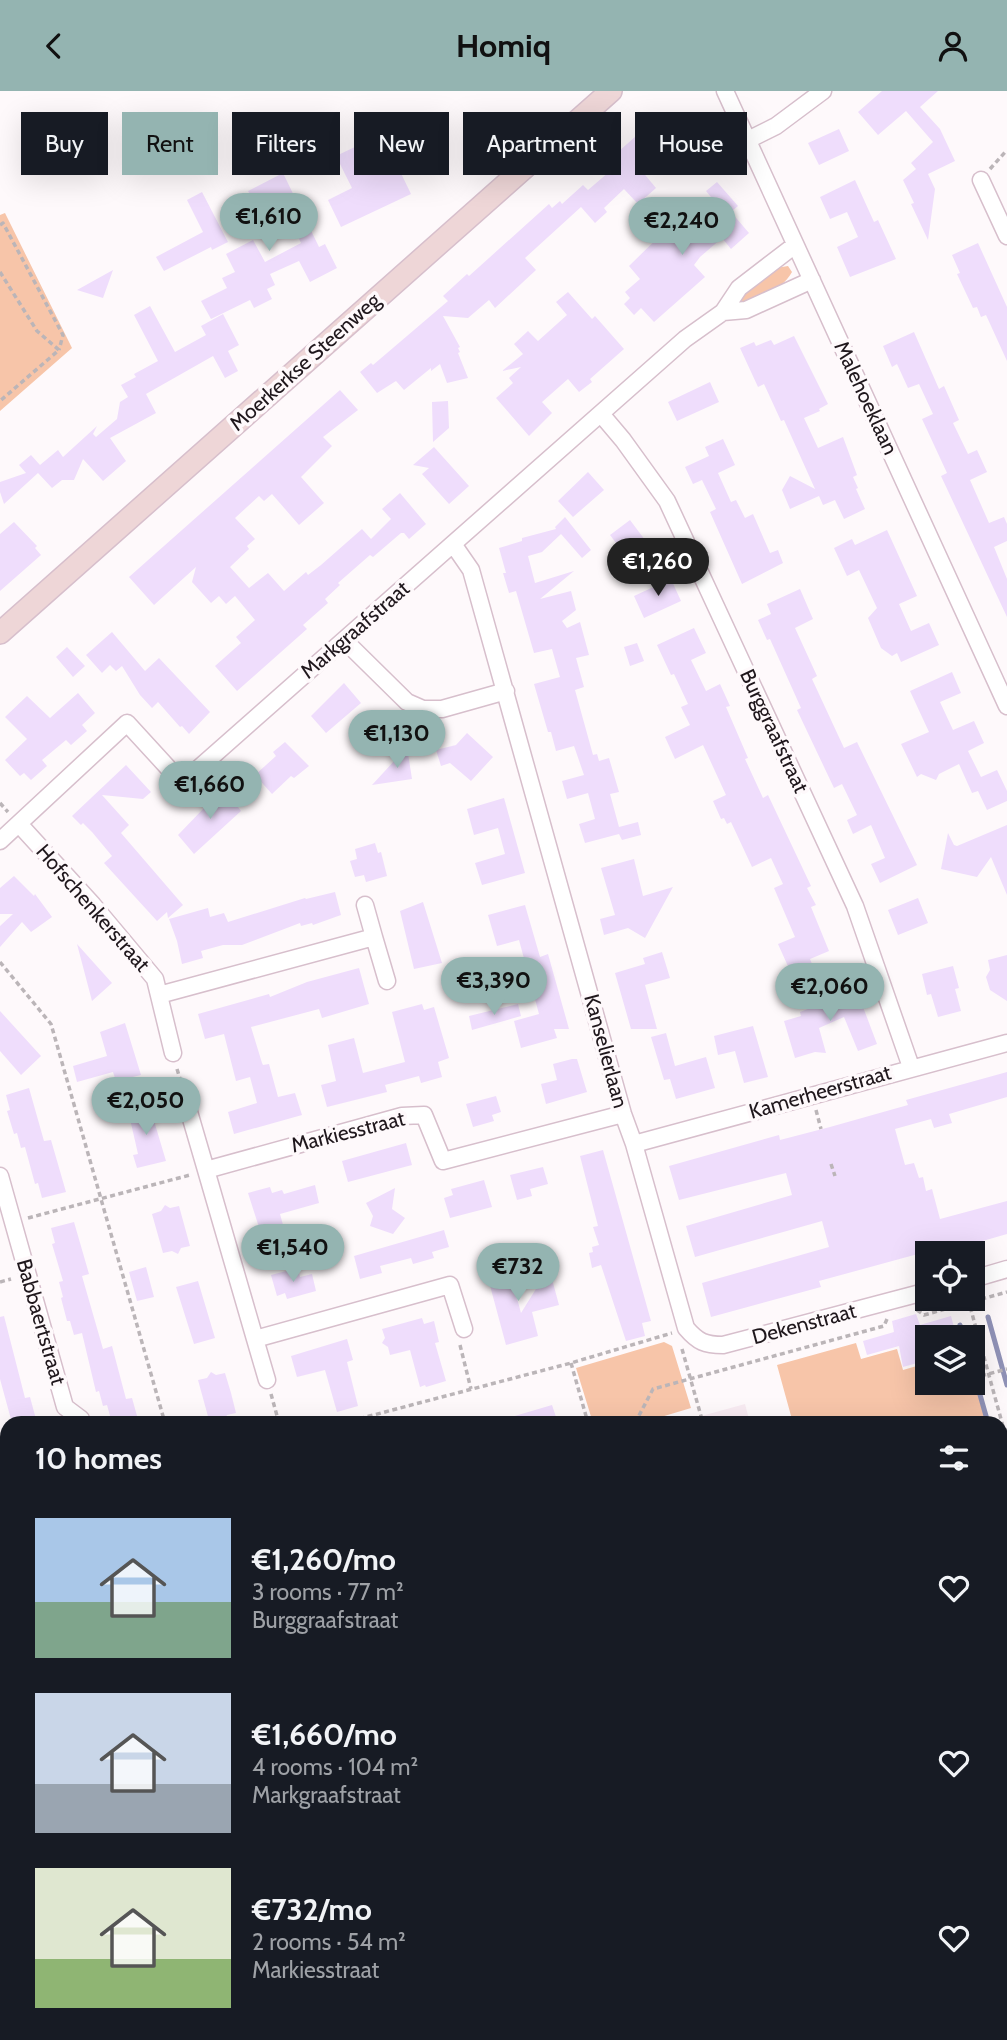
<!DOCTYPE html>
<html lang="en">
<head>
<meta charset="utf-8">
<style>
  body { margin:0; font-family:Cabin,sans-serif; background:#20242c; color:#f1f3f6; height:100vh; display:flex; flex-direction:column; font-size:26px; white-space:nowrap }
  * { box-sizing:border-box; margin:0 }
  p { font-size:23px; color:#9ea1a6 }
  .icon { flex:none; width:38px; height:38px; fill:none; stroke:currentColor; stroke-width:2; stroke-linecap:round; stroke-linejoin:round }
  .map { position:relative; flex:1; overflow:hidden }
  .side { position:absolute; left:0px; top:1325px; width:1008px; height:625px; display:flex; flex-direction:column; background:#171b24; border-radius:21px 21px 0 0; box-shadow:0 7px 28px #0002 }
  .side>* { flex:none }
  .top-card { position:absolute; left:21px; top:21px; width:966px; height:63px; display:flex; gap:14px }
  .fabs { position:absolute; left:915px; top:1150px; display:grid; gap:14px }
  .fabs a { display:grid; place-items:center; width:70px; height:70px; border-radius:0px; background:#171b24; box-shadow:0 7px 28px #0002; font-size:35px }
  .price { position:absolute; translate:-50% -60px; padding:0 16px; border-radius:24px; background:#94b4b1; color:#111; font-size:23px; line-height:46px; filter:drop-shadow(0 2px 4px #0008) }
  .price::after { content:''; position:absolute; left:50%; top:42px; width:21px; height:16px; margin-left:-10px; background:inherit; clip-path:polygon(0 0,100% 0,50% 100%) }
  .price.current { background:#222; color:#fff }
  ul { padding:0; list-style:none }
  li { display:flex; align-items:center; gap:21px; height:175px; padding:0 35px }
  li span { display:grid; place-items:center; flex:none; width:196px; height:140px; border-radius:0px; color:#555 }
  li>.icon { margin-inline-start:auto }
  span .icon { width:84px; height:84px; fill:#fffc; stroke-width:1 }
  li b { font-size:30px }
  h2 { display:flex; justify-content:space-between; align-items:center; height:84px; padding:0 35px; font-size:30px }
  .chip { padding:0 24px; border-radius:0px; background:#171b24; box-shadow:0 7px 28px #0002; font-size:24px; line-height:63px }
  .chip.current { background:#94b4b1; color:#111 }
  header { display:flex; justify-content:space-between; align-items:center; height:91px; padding:0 35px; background:#94b4b1; color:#111; font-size:32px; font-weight:800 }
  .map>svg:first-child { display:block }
  .built { fill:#f8ebf2 }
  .green { fill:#f7c5a9 }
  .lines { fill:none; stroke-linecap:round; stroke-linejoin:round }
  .stream { stroke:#9092b7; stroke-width:5 }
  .building { fill:#efddfc }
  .street-casing { stroke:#d7bfcc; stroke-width:19 }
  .secondary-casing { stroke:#d7bfcc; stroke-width:24 }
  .path { stroke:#bbb5b8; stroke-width:3.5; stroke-dasharray:5 3.5; stroke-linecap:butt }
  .street { stroke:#fff; stroke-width:16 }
  .secondary { stroke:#eed6d7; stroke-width:21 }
  .labels { text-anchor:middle; stroke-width:7; stroke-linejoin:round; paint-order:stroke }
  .street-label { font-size:21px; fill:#1f171c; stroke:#fef9fb }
</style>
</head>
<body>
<header><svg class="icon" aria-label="back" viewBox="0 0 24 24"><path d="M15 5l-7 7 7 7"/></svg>Homiq<svg class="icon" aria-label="person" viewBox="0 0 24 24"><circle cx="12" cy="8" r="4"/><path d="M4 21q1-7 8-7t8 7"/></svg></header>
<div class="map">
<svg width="1007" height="1949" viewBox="0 0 1007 1949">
  <rect width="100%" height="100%" fill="#fef9fb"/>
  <path class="built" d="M745,1313L750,1332H676Z"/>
  <path class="green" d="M5,122L72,257L0,320V124Z
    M788,175L792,181C783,197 758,213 739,212L741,205L776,177Z
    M664,1251L672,1255L691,1317L641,1332H593L576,1277Z
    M856,1252L861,1268L897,1258L903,1279L927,1272L928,1292H973V1286L986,1332H793L777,1274Z
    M7,1563V1671L0,1672V1566Z"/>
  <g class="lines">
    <path class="stream" d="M988,1226L1007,1294
      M960,1234L964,1246
      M973,1279L988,1332
      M0,1512L7,1539"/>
  </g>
  <path class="building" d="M882,0H938L920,16L940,38L955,70L928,83L935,98L928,149L911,113L914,112L903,89L916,78L911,72L933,51L906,20L878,44L858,21Z
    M661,23L680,44L641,79L656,97L638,113L624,98L604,117L607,121L595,132L581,116L525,167L536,179L495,217L489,209L468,227L443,225L460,256L458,257L460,261L458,262L468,287L447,292L440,273L431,280V277L404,299L396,290L377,302L360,281L371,272L373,274L448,210L443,205L467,183L469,185L549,113L552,117L560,110L562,113L583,94L588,99L616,75L610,68Z
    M839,38L849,60L819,74L808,52Z
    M382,43L411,103L341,136L328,109L352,97L336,65Z
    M148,57L154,71L133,81L126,69Z
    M283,82L319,156L325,153L337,177L310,191L299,170L270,183L275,194L267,198L272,208L254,217L250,209L211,228L201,210L227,197L222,187L235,181L226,163L253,149L265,171L301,152L286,121L265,132L248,100Z
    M855,89L874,131L878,129L896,168L850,186L837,156L858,146L847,121L830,128L820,106Z
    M717,91L738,115L731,121L749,142L731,158L722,147L700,166L694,174L705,186L654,231L641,217L634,224L624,213L630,207L625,201L640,188L629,175L677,128L686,138L716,112L706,100Z
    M202,101L228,151L212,159L211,156L164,180L156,166L203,141L187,109Z
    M978,152L1007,216V270L986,224L981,226L977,216L973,217L957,183L960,182L952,164Z
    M113,179L103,207L77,199Z
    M568,201L592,228L595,225L624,258L590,288L592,291L579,301L568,288L542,311L552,322L529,345L496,307L513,292L509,287L521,276L502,280L523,263L514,253L528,240L538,250L567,224L556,211Z
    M150,215L175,261L206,244L201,235L223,223L239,254L228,260L238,280L225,287L213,265L146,303L156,322L110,347L126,370L103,390L83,368L74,389H62L52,397L38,382L4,413L0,401V391L26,382L19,374L31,364L40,374L58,359L63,366L97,335L93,343L96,346L117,328L120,311L128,306L121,294L136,286L134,283L158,270L134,224Z
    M914,241L939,298L944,295L959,329L953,332L968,363L977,359L987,381L970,389L989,432L1004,426L1007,433V450L994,456L1007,488V526L941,385L947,382L922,328L933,323L919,293L908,297L897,273L892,276L883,255Z
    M794,245L828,313L819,318L820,320L804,327L818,357L843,346L857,384L853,386L858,397L856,398L865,418L844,428L835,409L823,414L819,405L790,418L782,399L790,385L815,398L784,329L781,330L764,293L758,296L740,257L754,251L756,255L771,249L774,254Z
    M710,291L719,311L677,330L668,311Z
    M340,299L358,319L323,346L332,355L301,386L324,412L299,434L272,403L264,410L259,405L235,427L255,448L247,455L249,458L230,476L249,497L268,482L284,500L306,481L308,484L321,474L362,438L371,448L391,428L382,418L400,402L426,433L409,448L404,442H401L373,466L370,464L338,492L340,494L325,508L328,512L303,534L307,538L237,600L215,575L241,552L236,546L255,529L235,505L226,513L219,505L211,512L192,491L196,476L154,514L129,486Z
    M448,310L449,337L433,351L432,311Z
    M723,348L735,374L718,382L731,411L736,409L745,427L753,423L770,462L778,459L783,472L742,493L710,421L716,418L702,389L693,393L685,376L709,365L705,356Z
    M434,356L469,395L449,413L422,383L429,377L413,374Z
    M588,381L604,399L573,426L558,410Z
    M565,426L591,459L582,467L561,443L542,461L528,465L535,492L574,480L540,508L571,500L576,519L562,530L567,537L580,531L589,564L576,567L584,596L575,599L593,664L597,663L599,670L609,667L619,701L610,703L619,736L638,731L641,744L622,749L619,743L585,752L579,733L595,728L588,702L567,708L562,690L584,684L574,655L556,660L551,641H548L534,593L560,586L552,558L534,562L516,500L509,502L503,482H506L499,457L522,450V447L556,438L555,436Z
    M630,429L654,461L634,476L610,444Z
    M14,431L37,455L35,457L41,464L0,500V443Z
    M887,439L917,505L899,513L911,540L929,532L939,554L901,571L897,562L892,565L881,557L868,527L877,517L859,479L847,485L834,457L852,448L855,454Z
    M671,488L681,510L644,527L634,505Z
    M800,498L813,528L795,537L817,585L812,588L844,657L857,651L917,774L880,792L871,773L885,767L871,734L853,743L847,729L857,724L842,693L834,697L797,619L801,617L770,548L767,549L758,529L771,523L767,513Z
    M694,537L706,562L691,569L706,600L720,593L730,615L726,616L748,667L745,668L763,707L768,704L811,795L807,797L816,814L811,816L829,860L810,868L812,873L791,882L778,853L795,846L774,797L783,793L771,767L752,776L731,731L727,733L724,727L721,728L713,710L726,704L703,654L675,668L665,646L690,634L681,616L688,613L674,583L671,584L657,554Z
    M112,541L145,580L159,567L210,621L189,643L182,635L180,636L158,611L152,617L140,604L122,575L116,580L110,574L102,582L86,564Z
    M637,552L644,570L630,575L624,556Z
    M67,556L85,575L73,586L56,566Z
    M952,581L961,602L940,611L953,639L974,630L984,652L968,660L981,686L997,679L1007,700V710L987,719L978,700L972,702L959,673L939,683L936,689L921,683L917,686L901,653L929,641L910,600Z
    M344,592L361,612L326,642L311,625Z
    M78,602L95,622L82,634L87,640L71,654L66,649L42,669L47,675L31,689L24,682L20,685L5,669L27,648L5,626L27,605L50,627Z
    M467,642L493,666L471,690L450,672L441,675L436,659L456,654Z
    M285,651L309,675L294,687L291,685L272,703L255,684L276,665L273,661Z
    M407,656L412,688L372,694Z
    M126,674L151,701L143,708L102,704L129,734L121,742L183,814L168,827L167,821L157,830L104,772L112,765L92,741L83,732L81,734L72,725Z
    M225,698L241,720L194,763L178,744L204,717L203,716Z
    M504,707L525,782L482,794L475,772L505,763L498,737L474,744L467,718Z
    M1007,734V804L991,766L977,786L941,778L948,742L954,754L957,755Z
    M375,752L378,762L381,761L387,785L366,791L364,784L355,786L350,770L357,768L355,758Z
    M634,768L643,805L673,796L645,847L628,837L604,844L600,828L615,824L601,777Z
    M14,785L34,805L35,803L52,826L31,841L22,831L0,856V835L13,823H0V797Z
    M335,801L341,824L313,834L312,832L301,835L300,832L242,854H223L201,860L203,867L182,873L177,850L169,828L208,817L210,826L224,822L228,831L305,807L306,808Z
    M918,807L928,832L898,844L888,819Z
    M423,811L442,872L414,878L400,820Z
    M525,814L540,866L548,863L569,938H554L557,947L521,957L514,930L539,923L519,849L497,855L488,824Z
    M77,853L112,892L92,910Z
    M662,861L670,887L645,894L657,938H631L615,882L645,873L643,867Z
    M1007,864V910L990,899L986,886L990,879L988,869Z
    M953,875L959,897L955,898L961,920L938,926L931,903L927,904L922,883Z
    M359,877L369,913L322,927L319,918L251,936L262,972L263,974L269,973L278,1006L295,1002L302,1024L234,1043L228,1021L257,1012L250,986L236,990L224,943L205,948L198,923L269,903L270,906L307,891Z
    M851,891L854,901L857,900L877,953L858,960L844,926L819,937L826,962L815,961L795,967L784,930L801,925L800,921L839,906L835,897Z
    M422,913L424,919L434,916L449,967L438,971L442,986L421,992L419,985L385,994L387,1001L327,1016L321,994L336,990L328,954L354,947L363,982L405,971L392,921Z
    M518,913L521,925L472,939L469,925Z
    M0,920L41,965L21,984L0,960Z
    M125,932L141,984L116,990L113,981L77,991L73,975L107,965L100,941Z
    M753,935L768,986L744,992L735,960L718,964L714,945Z
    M666,942L675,975L706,966L715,997L676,1008L670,988L664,989L651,946Z
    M572,968H577L587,1001L546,1013L541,993L557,989L553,973Z
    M1007,981V1006L949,1023L952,1032L934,1037L931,1028L895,1038L905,1074L914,1072L919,1087L923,1086L926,1100L932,1098L940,1128L1007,1110V1143L948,1160L947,1155L874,1175L819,1190L821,1196L711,1226L702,1192L829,1156L822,1130L695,1166L686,1135L792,1104L786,1082L679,1109L669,1075L779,1044L780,1049L830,1036L908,1014L906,1009Z
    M29,997L44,1050L51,1049L66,1101L42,1107L38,1092L35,1093L25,1056L21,1057L17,1042L14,1043L7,1020L10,1019L6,1004Z
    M496,1005L501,1021L492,1024L494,1030L473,1036L466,1013Z
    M149,1013L166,1070L137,1077L133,1064L138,1063L128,1019Z
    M406,1052L412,1074L348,1091L342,1070Z
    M603,1059L651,1230L642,1232L645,1245L626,1250L601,1174L592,1177L589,1162L593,1161L592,1156L599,1154L593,1136L598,1135L580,1065Z
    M543,1076L548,1093L530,1098L532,1105L517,1109L510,1084Z
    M484,1089L492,1116L450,1127L444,1107L453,1104L451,1098Z
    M315,1094L319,1112L280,1123L288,1152L266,1158L248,1102L270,1096L272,1102L282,1099L284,1103Z
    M395,1097L392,1118L405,1127L393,1143L370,1135L373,1125L366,1112Z
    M165,1114L170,1117L179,1115L190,1155L181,1157L178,1163L172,1160L163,1162L152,1123L161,1120Z
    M74,1131L89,1183L82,1185L103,1258L112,1255L126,1308L132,1307L139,1332H112L107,1314L103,1315L99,1300L96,1301L82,1242L74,1244L70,1230H67L61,1207L63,1206L59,1191L63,1190L52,1153L55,1152L51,1137Z
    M444,1139L449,1156L432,1161L434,1167L413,1173L411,1167L380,1175L382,1182L360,1188L354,1165Z
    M507,1170L521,1222L549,1177L559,1214L532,1221L538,1245L506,1254L485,1176Z
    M146,1176L154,1206L137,1210L129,1181Z
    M298,1177L300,1186L312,1183L316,1200L287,1208L285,1202L277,1205L271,1184Z
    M198,1190L215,1247L194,1253L176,1196Z
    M916,1223L920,1234L951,1225L955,1240L923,1249L928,1269L903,1276L899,1255L867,1264L863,1250L894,1241L892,1230Z
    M4,1225L25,1307L30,1306L37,1332H12L0,1288V1226Z
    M422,1227L424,1233L434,1230L439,1251L435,1252L446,1290L426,1296L425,1294L420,1296L410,1259L390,1264L388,1256L382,1252L385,1247L382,1238Z
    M347,1248L353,1269L347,1271L358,1315L337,1321L325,1279L297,1286L291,1265Z
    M211,1281L216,1284L225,1282L231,1302L236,1322L227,1324L224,1330L218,1326L209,1329L198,1289L207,1287Z
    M552,1314L558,1332H506L505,1328Z"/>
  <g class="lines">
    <g class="street-casing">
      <path id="street" d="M725,0L1007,615
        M748,49L776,35L823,0
        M981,89L1007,145
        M723,221L746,219L812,189
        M601,323L623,349L667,410L855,815L911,976
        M453,453L471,479L623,1023L634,1053L686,1237C698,1251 705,1254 723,1254L928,1200
        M344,549L407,611L423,618H442L506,600
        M19,733L93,814L155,888L173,962
        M0,750L127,632L182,692L685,248L723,221L739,197L795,154
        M374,846L387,890
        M159,904L374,846L365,814
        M187,1014L206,1079L402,1025L424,1024L443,1070L623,1023
        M634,1053L1007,952
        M206,1079L255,1248
        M0,1085L65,1316L81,1328
        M973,1188L1007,1178
        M267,1289L255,1248L450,1194L464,1238
        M1001,1569H1007
        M0,1786L7,1784
        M205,1942L207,1949
        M375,1942L377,1949
        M543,1942L545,1949
        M710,1942L722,1949
        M0,1946L1,1949
        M784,1949L785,1942"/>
    </g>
    <g class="secondary-casing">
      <path id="secondary" d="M0,542L611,0"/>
    </g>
    <path class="path" d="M990,78L1007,59
      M0,134L3,132L63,244L59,259
      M0,181L37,240L59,259L0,310
      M0,712L8,721
      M0,871L51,933L165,1332
      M177,978L184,1001
      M816,1019L821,1038
      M831,1073L835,1085
      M28,1127L190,1084
      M0,1191L11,1188
      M968,1208L1004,1339H1007
      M917,1219L924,1224L1007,1201
      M460,1254L471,1298
      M682,1258L703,1332
      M571,1272L588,1332
      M973,1287L1007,1278
      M271,1303L279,1332
      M343,1332L571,1272L672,1242
      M635,1332L653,1298L884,1235L887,1228
      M0,1426L7,1430
      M0,1449L7,1436
      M1001,1496L1007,1495
      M4,1593L7,1605"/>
    <use href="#street" class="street"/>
    <use href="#secondary" class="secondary"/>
  </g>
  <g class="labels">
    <g class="street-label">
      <text transform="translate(305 271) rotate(-42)" y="7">Moerkerkse Steenweg</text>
      <text transform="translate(866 307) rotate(65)" y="7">Malehoeklaan</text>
      <text transform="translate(355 539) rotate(-41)" y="7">Markgraafstraat</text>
      <text transform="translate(774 640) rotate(65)" y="7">Burggraafstraat</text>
      <text transform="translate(93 817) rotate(49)" y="7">Hofschenkerstraat</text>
      <text transform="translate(606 960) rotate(75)" y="7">Kanselierlaan</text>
      <text transform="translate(820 1001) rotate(-16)" y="7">Kamerheerstraat</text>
      <text transform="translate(348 1041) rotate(-14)" y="7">Markiesstraat</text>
      <text transform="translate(41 1231) rotate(74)" y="7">Babbaertstraat</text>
      <text transform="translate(804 1233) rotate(-15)" y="7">Dekenstraat</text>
    </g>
  </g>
</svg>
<div class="fabs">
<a><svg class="icon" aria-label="locate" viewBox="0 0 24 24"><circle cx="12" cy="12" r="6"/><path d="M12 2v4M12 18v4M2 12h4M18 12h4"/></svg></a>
<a><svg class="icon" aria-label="layers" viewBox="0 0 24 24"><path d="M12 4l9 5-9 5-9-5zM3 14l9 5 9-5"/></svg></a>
</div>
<b class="price" style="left:269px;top:162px">€1,610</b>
<b class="price" style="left:682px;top:166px">€2,240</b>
<b class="price current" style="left:658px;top:507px">€1,260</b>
<b class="price" style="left:397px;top:679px">€1,130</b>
<b class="price" style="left:210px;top:730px">€1,660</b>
<b class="price" style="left:494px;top:926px">€3,390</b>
<b class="price" style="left:830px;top:932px">€2,060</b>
<b class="price" style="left:146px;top:1046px">€2,050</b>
<b class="price" style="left:293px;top:1193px">€1,540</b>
<b class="price" style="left:518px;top:1212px">€732</b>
<div class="top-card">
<a class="chip">Buy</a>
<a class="chip current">Rent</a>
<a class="chip">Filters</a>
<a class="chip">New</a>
<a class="chip">Apartment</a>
<a class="chip">House</a>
</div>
<section class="side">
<h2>10 homes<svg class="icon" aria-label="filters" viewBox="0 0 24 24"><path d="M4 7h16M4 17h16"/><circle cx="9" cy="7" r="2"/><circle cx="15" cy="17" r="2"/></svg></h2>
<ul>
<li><span style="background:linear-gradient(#a9c7e8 60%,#7fa58c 0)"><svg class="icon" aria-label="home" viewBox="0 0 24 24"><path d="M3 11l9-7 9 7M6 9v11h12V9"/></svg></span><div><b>€1,260/mo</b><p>3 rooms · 77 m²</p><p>Burggraafstraat</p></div><svg class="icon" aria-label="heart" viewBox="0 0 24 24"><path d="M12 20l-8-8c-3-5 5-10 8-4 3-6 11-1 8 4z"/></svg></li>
<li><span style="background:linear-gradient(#c9d6e8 65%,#9aa5b1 0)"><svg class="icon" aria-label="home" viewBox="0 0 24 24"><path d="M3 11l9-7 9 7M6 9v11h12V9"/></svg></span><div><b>€1,660/mo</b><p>4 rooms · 104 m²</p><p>Markgraafstraat</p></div><svg class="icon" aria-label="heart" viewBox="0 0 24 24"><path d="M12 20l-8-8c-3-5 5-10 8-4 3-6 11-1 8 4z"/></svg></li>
<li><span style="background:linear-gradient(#dfe7d0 65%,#8fb573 0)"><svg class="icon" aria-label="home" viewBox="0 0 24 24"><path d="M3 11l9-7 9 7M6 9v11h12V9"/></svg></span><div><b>€732/mo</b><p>2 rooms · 54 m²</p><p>Markiesstraat</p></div><svg class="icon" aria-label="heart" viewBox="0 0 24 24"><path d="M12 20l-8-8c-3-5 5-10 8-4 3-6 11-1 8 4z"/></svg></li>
</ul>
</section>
</div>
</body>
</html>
